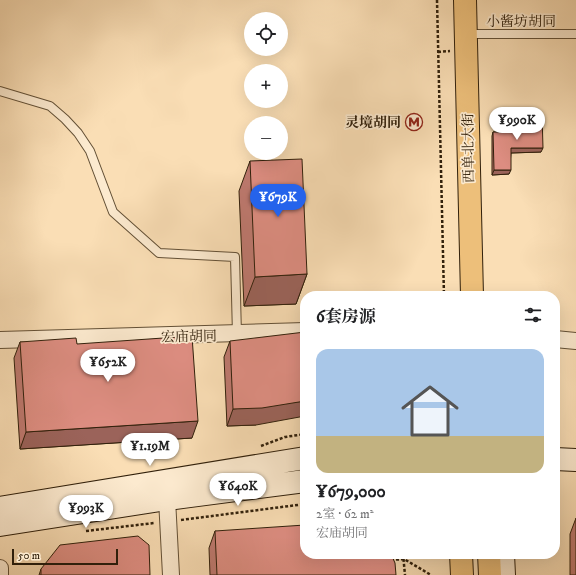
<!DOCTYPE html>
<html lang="zh">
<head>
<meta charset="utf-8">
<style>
  body { margin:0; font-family:"IM FELL DW Pica","Noto Serif SC",serif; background:#f2f2f2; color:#202124; height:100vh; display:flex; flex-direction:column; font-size:15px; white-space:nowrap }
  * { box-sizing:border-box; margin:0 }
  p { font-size:13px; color:#757577 }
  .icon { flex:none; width:22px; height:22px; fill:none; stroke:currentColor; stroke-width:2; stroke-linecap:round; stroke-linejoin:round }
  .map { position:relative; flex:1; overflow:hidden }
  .side { position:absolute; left:300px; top:291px; width:260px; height:268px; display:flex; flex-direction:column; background:#fff; border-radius:16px; box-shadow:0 4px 16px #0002 }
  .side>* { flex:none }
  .tools { position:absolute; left:244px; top:12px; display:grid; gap:8px }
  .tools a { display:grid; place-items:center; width:44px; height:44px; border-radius:50%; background:#fff; box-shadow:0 4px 16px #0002; font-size:20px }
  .scale { position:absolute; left:12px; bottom:10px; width:106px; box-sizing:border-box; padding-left:4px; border:2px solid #31200b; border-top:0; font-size:11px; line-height:14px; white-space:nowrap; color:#31200b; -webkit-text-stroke:3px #fceacf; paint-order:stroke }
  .price { position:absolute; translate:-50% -34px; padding:0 9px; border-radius:14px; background:#fff; color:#222; font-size:13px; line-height:26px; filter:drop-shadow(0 1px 2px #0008) }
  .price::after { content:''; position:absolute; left:50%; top:24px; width:12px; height:9px; margin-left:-6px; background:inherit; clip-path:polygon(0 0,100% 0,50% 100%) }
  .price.active { background:#2563eb; color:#fff }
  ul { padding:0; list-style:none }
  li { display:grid; align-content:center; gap:8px; height:212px; padding:0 16px }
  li+li { border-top:1px solid #e0e0e0 }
  li span { display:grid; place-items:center; height:124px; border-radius:12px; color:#555 }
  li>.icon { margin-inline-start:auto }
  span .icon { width:72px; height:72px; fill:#fffc; stroke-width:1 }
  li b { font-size:17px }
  h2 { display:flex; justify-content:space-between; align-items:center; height:48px; padding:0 16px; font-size:17px }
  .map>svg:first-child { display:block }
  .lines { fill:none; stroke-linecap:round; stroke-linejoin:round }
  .lane-casing { stroke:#635036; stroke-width:10 }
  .street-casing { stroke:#635036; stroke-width:18 }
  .secondary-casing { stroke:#31200b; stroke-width:24 }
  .primary-casing { stroke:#31200b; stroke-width:24 }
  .path { stroke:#31200b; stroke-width:2.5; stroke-dasharray:3 2; stroke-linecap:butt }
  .lane { stroke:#fceacf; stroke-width:8 }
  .street { stroke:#fceacf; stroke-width:16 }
  .secondary { stroke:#fceacf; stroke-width:22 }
  .primary { stroke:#edbf7a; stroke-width:22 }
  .path-bridge { stroke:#31200b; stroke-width:2.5; stroke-dasharray:3 2; stroke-linecap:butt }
  .wall { fill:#be796f; stroke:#31200b }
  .shaded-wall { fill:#9b635a; stroke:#31200b }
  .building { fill:#dd8d81; stroke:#31200b }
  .labels { text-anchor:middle; stroke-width:3.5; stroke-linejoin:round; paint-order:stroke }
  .street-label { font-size:14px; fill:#31200b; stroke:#fceacf }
  .poi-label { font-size:14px; font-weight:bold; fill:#31200b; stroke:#fceacf; text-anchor:end }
</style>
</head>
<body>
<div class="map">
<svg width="576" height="575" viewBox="0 0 576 575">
  <rect width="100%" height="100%" fill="#fadeb5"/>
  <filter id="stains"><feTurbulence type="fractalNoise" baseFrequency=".005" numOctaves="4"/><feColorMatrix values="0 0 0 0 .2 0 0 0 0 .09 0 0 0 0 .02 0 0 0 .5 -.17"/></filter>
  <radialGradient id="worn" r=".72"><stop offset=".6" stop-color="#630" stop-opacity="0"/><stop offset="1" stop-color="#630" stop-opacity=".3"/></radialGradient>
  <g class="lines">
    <g class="lane-casing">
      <path id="lane" d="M466,34H576
        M0,91L50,106L65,119L78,133L90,151L113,212L159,253L235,257L237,335"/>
    </g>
    <g class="street-casing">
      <path id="street" d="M555,339L576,341
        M0,340L305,331
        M167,499L171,575
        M0,568V575"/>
    </g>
    <g class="secondary-casing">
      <path id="secondary" d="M555,459L576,460
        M0,508L305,458
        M0,525L167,499L305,481
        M503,554L504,575"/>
    </g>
    <g class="primary-casing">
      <path id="primary" d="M465,0L472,296
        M461,554L462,575
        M489,554L490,575"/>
    </g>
    <path class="path" d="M437,0L444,296
      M438,52L450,51
      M261,446L285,437L305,434
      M181,520L305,504
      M86,531L154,523
      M403,554L405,575"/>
    <use href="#lane" class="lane"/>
    <use href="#street" class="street"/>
    <use href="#secondary" class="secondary"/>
    <use href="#primary" class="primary"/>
    <path class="path-bridge" d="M391,560L404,559L431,575"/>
  </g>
  <path class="wall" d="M523,114L541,152L511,153L509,174L492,175V136L493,132H522L521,118Z
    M250,161L307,274L296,304L244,306L239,191Z
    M230,341L256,425L227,426L224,357Z
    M20,342L77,344L192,438L20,449L14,358Z
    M576,518V575H570V534Z
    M215,531L396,575H210L209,548Z
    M41,569L150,575H39Z"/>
  <path class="shaded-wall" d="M511,148H543L541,152L509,153Z
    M494,170H511L509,174L492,175Z
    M307,274L296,304L244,306L255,277Z
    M305,401V416L256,425L227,426L233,409Z
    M198,421L192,438L20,449L26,432Z"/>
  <path class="building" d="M523,114H542L543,148H511V170H494L493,132H523Z
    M302,159L307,274L255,277L250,161Z
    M305,332V401L262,408L233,409L230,341Z
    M192,336L198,421L26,432L20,342L76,338L77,344Z
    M305,525V554H391L395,563L396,575H217L215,531Z
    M138,536L149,545L150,575H41V569L60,545Z"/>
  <defs>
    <g id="metro-ring" transform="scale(0.9)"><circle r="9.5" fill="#fceacf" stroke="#8f2418" stroke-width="1.5"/><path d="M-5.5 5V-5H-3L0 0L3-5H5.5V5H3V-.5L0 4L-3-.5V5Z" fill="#8f2418"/></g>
  </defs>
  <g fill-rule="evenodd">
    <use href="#metro-ring" x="414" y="122"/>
  </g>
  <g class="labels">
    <g class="street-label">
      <text x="521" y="26">小酱坊胡同</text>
      <text transform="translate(468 148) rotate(-91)" y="5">西单北大街</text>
      <text transform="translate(189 336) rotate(-1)" y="5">宏庙胡同</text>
    </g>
    <g class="poi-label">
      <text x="401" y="127">灵境胡同</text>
    </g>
  </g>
  <rect width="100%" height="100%" filter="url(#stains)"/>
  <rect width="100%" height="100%" fill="url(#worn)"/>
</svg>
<div class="tools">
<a><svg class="icon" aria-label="locate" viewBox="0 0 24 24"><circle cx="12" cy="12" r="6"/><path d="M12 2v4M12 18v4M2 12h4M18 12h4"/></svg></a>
<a>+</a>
<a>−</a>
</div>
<div class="scale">50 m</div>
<b class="price" style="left:517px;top:141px">¥990K</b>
<b class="price active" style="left:278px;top:218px">¥679K</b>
<b class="price" style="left:108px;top:383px">¥652K</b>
<b class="price" style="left:150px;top:467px">¥1.19M</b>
<b class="price" style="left:238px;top:507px">¥640K</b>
<b class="price" style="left:86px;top:529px">¥993K</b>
<section class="side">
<h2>6套房源<svg class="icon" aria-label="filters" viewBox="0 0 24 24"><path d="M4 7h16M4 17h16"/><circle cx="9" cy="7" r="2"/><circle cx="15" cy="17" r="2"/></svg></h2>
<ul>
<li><span style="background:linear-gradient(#a9c7e8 70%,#c2b280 0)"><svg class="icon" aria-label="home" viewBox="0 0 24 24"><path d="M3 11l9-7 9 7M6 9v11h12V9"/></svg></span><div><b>¥679,000</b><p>2室 · 62 m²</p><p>宏庙胡同</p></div></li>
</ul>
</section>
</div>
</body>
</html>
